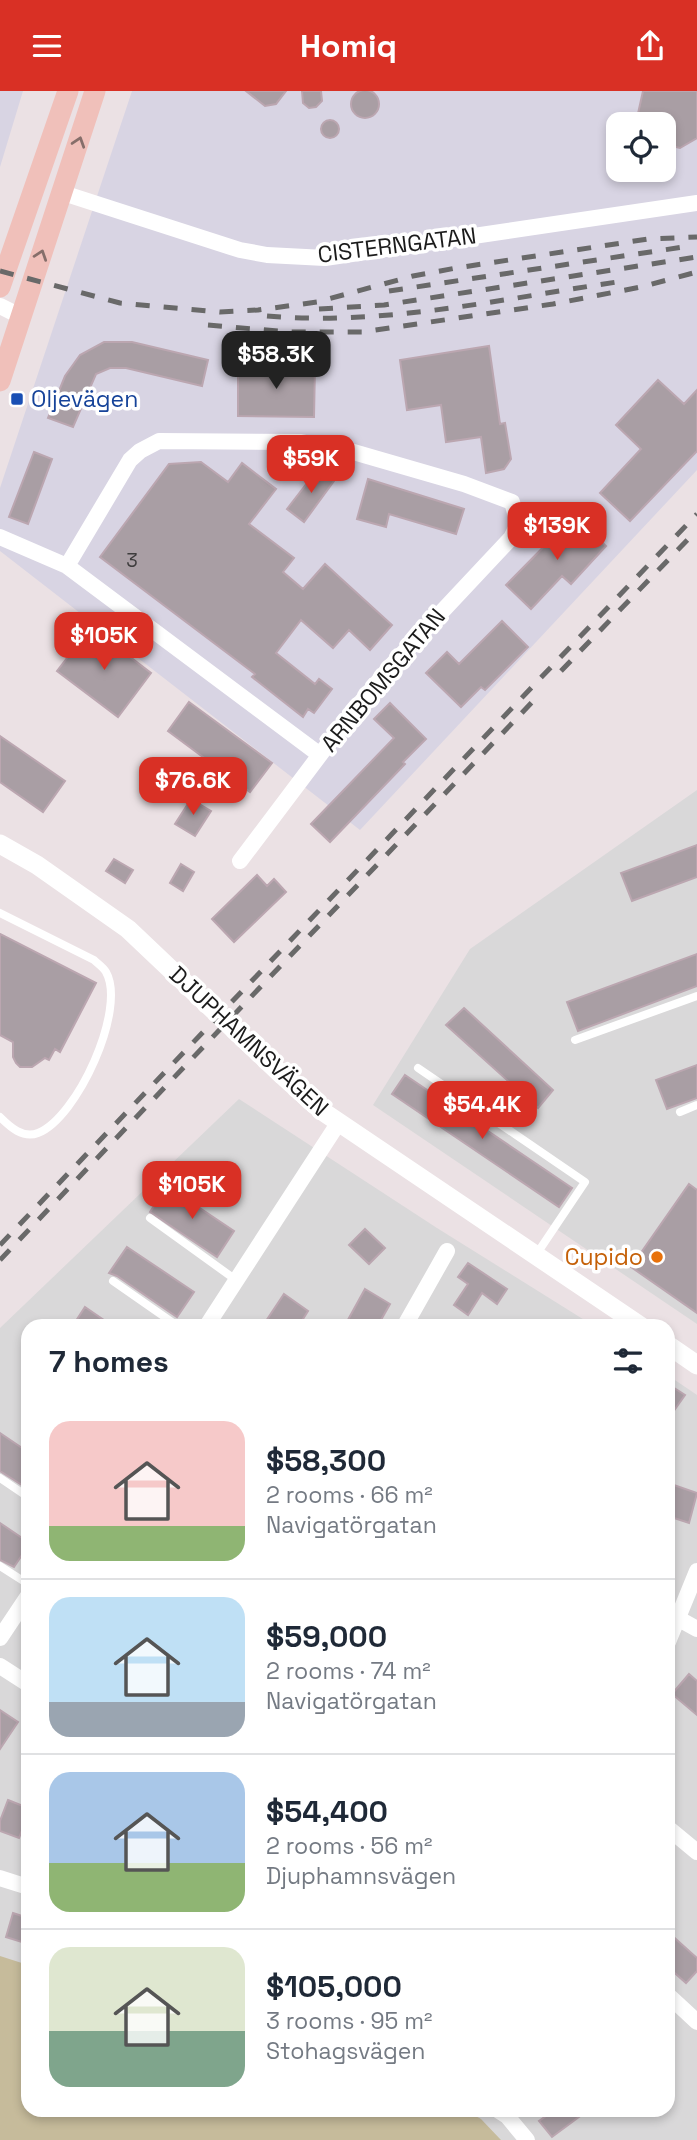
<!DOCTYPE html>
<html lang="en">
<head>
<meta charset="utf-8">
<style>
  body { margin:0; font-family:"Space Grotesk",sans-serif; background:#f6f6f7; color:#1f2937; height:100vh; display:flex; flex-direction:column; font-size:26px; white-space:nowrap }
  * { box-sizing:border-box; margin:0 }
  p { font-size:23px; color:#747a83 }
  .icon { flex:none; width:38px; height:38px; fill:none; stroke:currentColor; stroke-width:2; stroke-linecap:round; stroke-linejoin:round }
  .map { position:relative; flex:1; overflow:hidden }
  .side { position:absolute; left:21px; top:1228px; width:654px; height:798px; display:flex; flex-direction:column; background:#fff; border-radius:21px; box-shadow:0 4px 10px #0003 }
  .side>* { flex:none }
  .tools { position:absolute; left:606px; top:21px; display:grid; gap:14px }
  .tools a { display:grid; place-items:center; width:70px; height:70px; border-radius:14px; background:#fff; box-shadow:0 4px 10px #0003; font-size:35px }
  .price { position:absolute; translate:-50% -60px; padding:0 16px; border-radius:14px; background:#d93025; color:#fff; font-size:23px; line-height:46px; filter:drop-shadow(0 2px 4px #0008) }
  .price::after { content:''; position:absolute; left:50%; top:42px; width:21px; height:16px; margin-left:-10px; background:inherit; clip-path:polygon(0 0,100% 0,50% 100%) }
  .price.current { background:#222; color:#fff }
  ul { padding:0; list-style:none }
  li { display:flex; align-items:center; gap:21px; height:175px; padding:0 28px }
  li+li { border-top:2px solid #e0e1e3 }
  li span { display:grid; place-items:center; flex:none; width:196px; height:140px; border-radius:21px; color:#555 }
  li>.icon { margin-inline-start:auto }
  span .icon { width:84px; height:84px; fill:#fffc; stroke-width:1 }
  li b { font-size:30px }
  h2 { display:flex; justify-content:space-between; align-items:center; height:84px; padding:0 28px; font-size:30px }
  header { display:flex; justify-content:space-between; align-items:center; height:91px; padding:0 28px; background:#d93025; color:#fff; font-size:32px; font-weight:600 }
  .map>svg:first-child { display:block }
  .residential { fill:#d9d8d9 }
  .industrial { fill:#d8d4e3; fill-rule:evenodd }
  .forest { fill:#c6bb9b }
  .building { fill:#a99ea4; stroke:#bba6b0; stroke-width:2 }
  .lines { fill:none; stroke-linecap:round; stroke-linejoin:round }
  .service { stroke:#fff; stroke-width:8 }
  .minor { stroke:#fff; stroke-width:16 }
  .tertiary { stroke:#fff; stroke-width:19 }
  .secondary { stroke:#f0c0ba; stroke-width:21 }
  .rail { stroke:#696969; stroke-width:5; stroke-dasharray:14 14; stroke-linecap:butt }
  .oneway { stroke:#866e6a }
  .transit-dot { fill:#1a4fb4; stroke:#fff; stroke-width:2.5 }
  .food-dot { fill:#e8710a; stroke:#fff; stroke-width:2.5 }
  .labels { text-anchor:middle; stroke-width:7; stroke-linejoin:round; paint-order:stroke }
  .number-label { font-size:19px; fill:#3e3c3d }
  .street-label { font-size:23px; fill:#1b1b1b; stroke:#fff }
  .transit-label { font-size:23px; fill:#164399; stroke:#fff; text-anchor:start }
  .food-label { font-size:23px; fill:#c56008; stroke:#fff; text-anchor:end }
</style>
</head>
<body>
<header><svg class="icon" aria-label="menu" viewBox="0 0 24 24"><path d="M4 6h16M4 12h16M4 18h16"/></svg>Homiq<svg class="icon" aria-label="share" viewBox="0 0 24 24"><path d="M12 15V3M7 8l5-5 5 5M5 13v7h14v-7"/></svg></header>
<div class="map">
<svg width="697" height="2049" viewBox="0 0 697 2049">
  <rect width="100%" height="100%" fill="#ebe1e4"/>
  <path class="residential" d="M697,699V1233L373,1014L470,858Z
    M239,1008L437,1137L594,1235L28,1236V2020H668L669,1285L697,1304V2049H0V1237Z"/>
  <path class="industrial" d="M0,0H23L0,76Z
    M132,0H697V379L360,739L0,460V397ZM618,33H663V79H618Z"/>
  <path class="forest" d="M0,1865L28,1874V2020H467L481,2028L501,2049H0Z"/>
  <path class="building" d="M351 13a14 14 0 1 1 28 0a14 14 0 1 1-28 0Z
    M246,0H286L276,13L265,15Z
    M302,0H321L322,10L316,16L309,17L303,12Z
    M643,0H697V47L680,57L663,53V33H641L637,27Z
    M321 38a9 9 0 1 1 18 0a9 9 0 1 1-18 0Z
    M104,251H132L208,269L202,295L126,277H110L96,283L73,336L48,327L65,285L80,264Z
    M489,255L500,333L505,332L511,368L504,378L486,382L481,346L446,351L441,314L407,319L400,269Z
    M238,274L315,275L314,326L238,325Z
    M658,289L684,313L697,299V360L630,430L600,402L641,358L616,334Z
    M34,361L52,368L28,433L9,426Z
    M201,371L228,391L242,372L276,398L249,433L294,467L283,481L303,498L325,473L392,534L370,559L349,539L333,557L301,529L276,562L315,593L319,588L332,598L314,622L308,618L303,626L252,586L255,583L100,466L169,373Z
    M318,378L334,390L304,431L287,418Z
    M368,388L464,418L456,443L389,423L386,436L357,428Z
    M574,425L606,455L571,493L562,485L531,518L506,494Z
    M502,530L528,556L485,599L481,596L461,616L426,582L447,561L459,573Z
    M91,536L151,582L118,626L57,580Z
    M189,611L272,672L250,701L168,640Z
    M390,612L426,648L403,671L405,673L330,751L311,733L394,647L374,628Z
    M0,645L65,690L43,721L0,691Z
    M191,708L211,720L195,745L175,733Z
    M697,754V786L632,810L621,782Z
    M114,768L133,779L125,792L106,780Z
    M181,773L194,781L183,800L170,792Z
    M257,784L267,795L274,788L286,801L234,851L212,828Z
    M0,843L96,892L60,961L55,958L49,969L45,967L32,976H20L16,972L13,966V951L0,944Z
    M697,863V895L578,940L567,911Z
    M464,917L553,999L538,1017L446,934Z
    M697,974V1007L667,1018L656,989Z
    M405,984L572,1097L559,1116L392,1003Z
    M689,1093L697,1099V1222L631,1176Z
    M167,1095L234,1140L217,1166L150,1121Z
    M365,1138L385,1157L369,1173L349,1154Z
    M127,1156L194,1201L177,1226L117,1185L109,1182Z
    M468,1172L507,1198L497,1213L482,1202L468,1224L454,1214L468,1193L458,1186Z
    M365,1198L390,1213L377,1236H344Z
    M284,1203L308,1220L298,1236H262Z
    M85,1216L114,1236H72Z
    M668,1293L685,1304L668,1328Z
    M0,1342L28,1361V1398L0,1380Z
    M668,1392L697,1402L689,1432L668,1425Z
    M0,1432L28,1451V1455L14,1476L0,1469Z
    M689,1583L697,1590V1624L672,1603Z
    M0,1619L18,1631L0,1658Z
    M8,1709L28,1717V1724L19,1747L0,1740V1730Z
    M13,1822L28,1827V1853L6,1846Z
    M668,1841L697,1867V1880L686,1892L668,1876Z
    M553,2020H587L552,2046L539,2030Z"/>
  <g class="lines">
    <path class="service" d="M0,822L94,869C98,873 103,876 106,881C127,918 77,1027 38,1042C23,1048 10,1036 0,1026
      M575,949L697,905
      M418,977L585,1091L536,1164
      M680,1021L697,1014
      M150,1127L236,1189
      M113,1190L179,1236
      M0,1387L28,1406
      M0,1475L28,1493"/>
    <path class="minor" d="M63,102L240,159L267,164L325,167L697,112
      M0,215L20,225
      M0,446L67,475L320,664
      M67,475L130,369L140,360L159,350L301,351L350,360L464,393L512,411L518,433L511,447L390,576L347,628L240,770
      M206,1236L339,1031
      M404,1236L447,1160
      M668,1522L697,1538
      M0,1547L28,1505
      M668,1551L697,1480
      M0,1575L28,1593
      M668,1737L697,1761
      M0,1787L28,1796
      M668,1904L697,1931
      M499,2020L507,2025L527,2049"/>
    <path class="tertiary" d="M0,753L37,774L128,838L283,985L322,1020L642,1236
      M668,1254L697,1274"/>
    <path class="secondary" d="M0,196L68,0
      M0,290L95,0"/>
    <path class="rail" d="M0,180L120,212L220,221L258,219L317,211L413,185L456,177L648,148L697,146
      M389,200L690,155
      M319,218L384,214L697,166
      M267,225C384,235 501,208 617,191
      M208,234L289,241H362L553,213L641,196L697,181
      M561,580L697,439
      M0,1154L697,423
      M0,1169L537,606"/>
  </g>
  <defs><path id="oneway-chevron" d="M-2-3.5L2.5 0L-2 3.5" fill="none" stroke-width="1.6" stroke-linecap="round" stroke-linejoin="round" transform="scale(1.75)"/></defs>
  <g class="oneway">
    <use href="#oneway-chevron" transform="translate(79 51) rotate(-72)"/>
    <use href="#oneway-chevron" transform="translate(41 164) rotate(-71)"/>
  </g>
  <rect class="transit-dot" x="10" y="301" width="14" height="14" rx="3.5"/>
  <circle class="food-dot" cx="657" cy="1166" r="7"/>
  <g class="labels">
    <g class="number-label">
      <text x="132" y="476">3</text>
    </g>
    <g class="street-label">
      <text transform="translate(397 154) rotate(-7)" y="8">CISTERNGATAN</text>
      <text transform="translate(383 589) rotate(-50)" y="8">ARNBOMSGATAN</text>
      <text transform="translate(249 950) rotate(43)" y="8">DJUPHAMNSVÄGEN</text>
    </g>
    <g class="transit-label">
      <text x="31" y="316">Oljevägen</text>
    </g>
    <g class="food-label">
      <text x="643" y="1174">Cupido</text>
    </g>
  </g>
</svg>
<div class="tools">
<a><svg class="icon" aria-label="locate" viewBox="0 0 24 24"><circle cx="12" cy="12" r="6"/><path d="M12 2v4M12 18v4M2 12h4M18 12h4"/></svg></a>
</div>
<b class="price current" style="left:276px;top:300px">$58.3K</b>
<b class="price" style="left:311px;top:404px">$59K</b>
<b class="price" style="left:557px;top:471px">$139K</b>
<b class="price" style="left:104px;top:581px">$105K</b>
<b class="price" style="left:193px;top:726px">$76.6K</b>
<b class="price" style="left:482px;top:1050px">$54.4K</b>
<b class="price" style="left:192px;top:1130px">$105K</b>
<section class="side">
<h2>7 homes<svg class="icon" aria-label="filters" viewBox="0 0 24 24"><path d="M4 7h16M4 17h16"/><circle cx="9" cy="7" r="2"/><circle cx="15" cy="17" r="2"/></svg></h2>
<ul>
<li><span style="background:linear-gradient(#f6c9c9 75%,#8fb573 0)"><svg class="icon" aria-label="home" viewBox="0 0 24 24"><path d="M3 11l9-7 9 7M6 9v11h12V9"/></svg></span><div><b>$58,300</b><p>2 rooms · 66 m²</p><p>Navigatörgatan</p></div></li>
<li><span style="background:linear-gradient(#bfe0f5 75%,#9aa5b1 0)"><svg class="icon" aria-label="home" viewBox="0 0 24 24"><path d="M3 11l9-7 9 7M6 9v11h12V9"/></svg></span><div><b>$59,000</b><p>2 rooms · 74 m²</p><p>Navigatörgatan</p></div></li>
<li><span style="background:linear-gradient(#a9c7e8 65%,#8fb573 0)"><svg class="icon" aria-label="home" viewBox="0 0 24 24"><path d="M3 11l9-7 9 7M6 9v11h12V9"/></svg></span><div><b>$54,400</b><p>2 rooms · 56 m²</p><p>Djuphamnsvägen</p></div></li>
<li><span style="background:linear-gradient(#dfe7d0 60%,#7fa58c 0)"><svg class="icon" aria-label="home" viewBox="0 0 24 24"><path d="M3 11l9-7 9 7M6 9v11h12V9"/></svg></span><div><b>$105,000</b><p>3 rooms · 95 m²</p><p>Stohagsvägen</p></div></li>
</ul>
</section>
</div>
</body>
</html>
